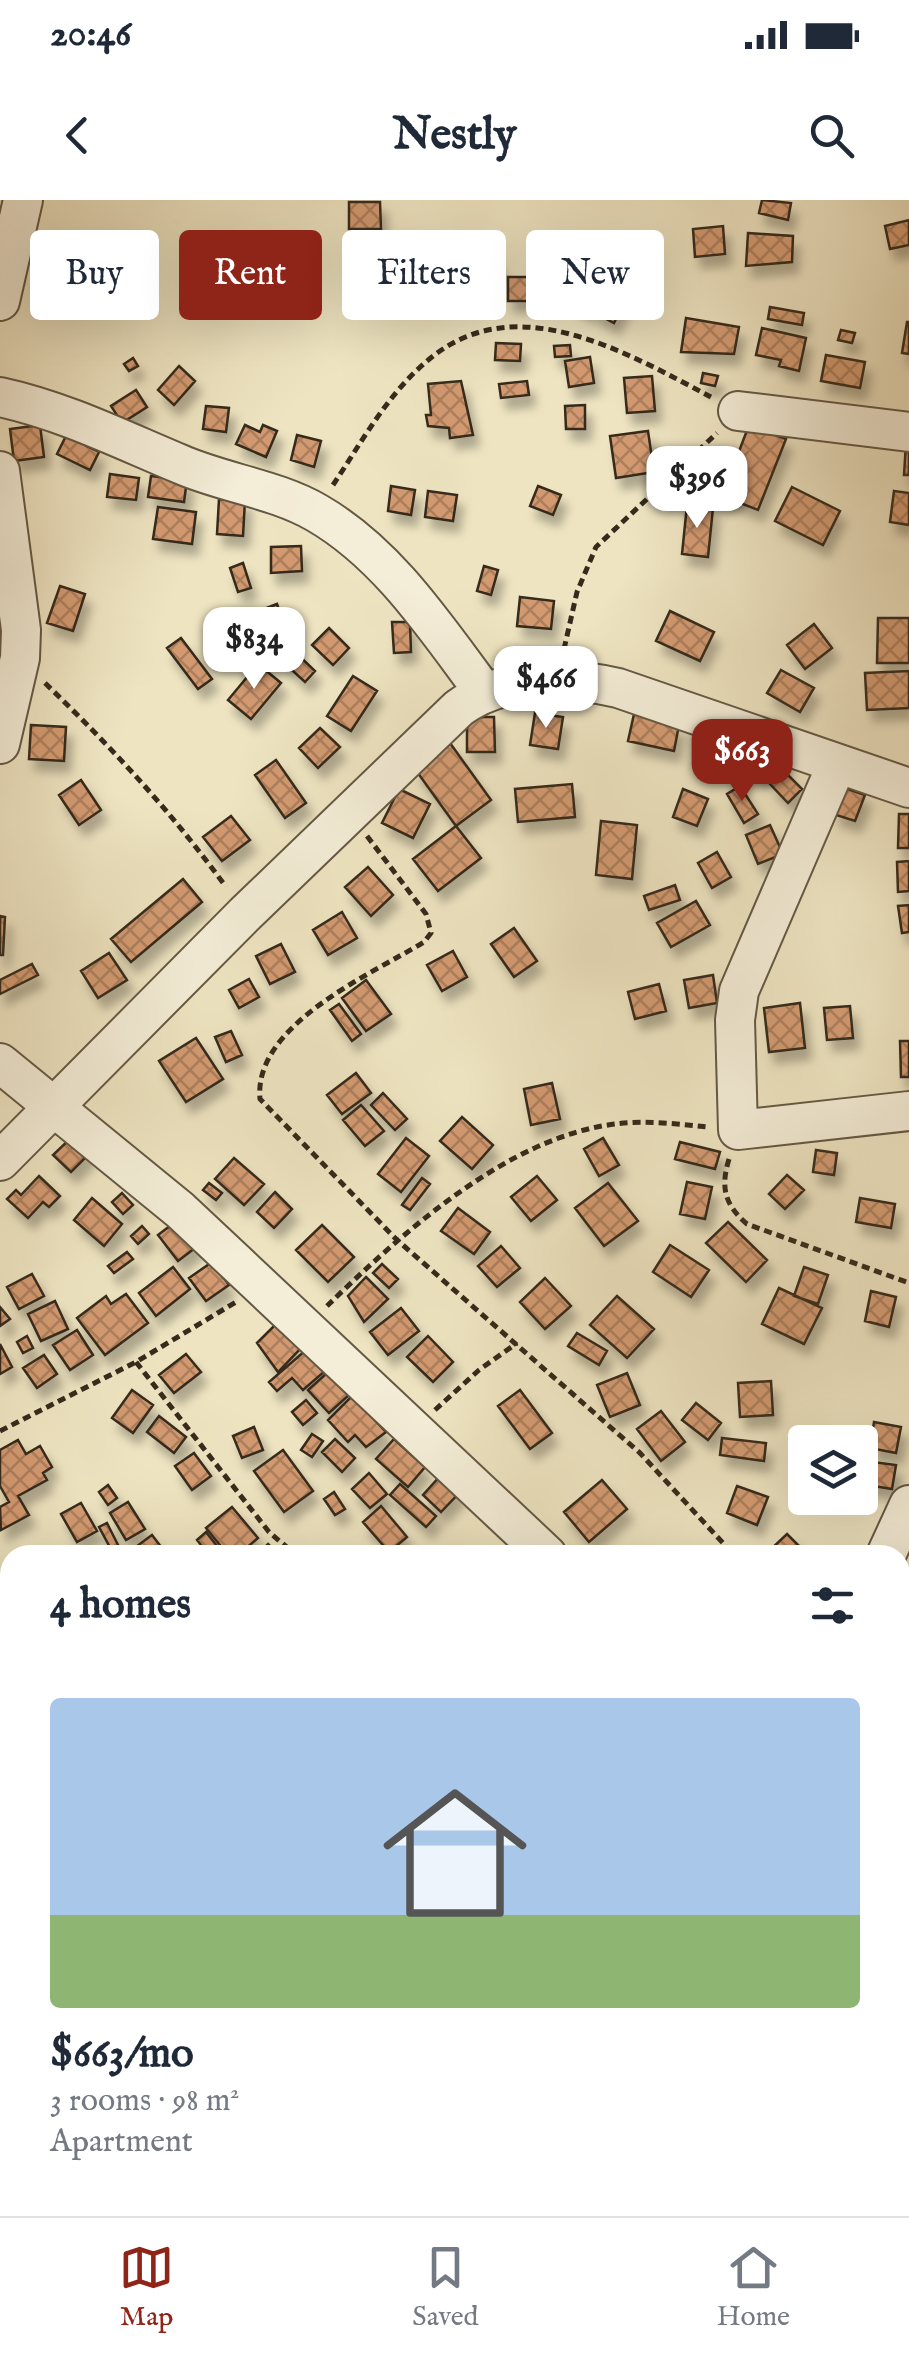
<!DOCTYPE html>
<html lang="en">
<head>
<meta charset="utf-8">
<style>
  body { margin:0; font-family:"IM FELL English",serif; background:#f6f6f7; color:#1f2937; height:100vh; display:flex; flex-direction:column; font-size:38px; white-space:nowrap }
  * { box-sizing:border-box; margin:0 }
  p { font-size:32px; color:#747a83 }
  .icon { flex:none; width:55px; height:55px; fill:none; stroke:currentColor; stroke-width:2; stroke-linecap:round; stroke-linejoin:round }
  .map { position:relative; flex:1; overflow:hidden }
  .sheet { position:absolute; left:0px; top:1345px; width:910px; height:672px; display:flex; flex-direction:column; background:#fff; border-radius:30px 30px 0 0; box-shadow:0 10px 40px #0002 }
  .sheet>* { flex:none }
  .hud { position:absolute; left:30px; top:30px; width:850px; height:90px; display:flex; gap:20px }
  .fabs { position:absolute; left:788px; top:1225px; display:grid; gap:20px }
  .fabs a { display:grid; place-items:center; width:90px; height:90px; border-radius:10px; background:#fff; box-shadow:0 10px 40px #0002; font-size:50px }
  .price { position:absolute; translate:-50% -85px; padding:0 22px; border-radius:20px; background:#fff; color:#222; font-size:32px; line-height:65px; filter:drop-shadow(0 2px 5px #0008) }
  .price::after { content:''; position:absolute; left:50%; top:60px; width:30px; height:22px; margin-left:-15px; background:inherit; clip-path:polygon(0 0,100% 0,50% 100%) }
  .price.on { background:#8f2418; color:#fff }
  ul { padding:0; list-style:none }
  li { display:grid; align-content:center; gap:20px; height:530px; padding:0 50px }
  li+li { border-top:2px solid #e0e1e3 }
  li span { display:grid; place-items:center; height:310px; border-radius:10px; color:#555 }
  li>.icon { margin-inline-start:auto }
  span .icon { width:180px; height:180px; fill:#fffc; stroke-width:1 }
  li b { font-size:42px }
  h2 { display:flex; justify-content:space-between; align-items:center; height:120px; padding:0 50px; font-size:42px }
  .chip { padding:0 35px; border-radius:10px; background:#fff; box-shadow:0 10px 40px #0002; font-size:35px; line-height:90px }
  .chip.on { background:#8f2418; color:#fff }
  .status { display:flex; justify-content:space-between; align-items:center; height:70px; padding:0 50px; background:#fff; direction:ltr }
  .status svg { height:28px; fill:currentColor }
  header { display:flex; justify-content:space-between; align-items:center; height:130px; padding:0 50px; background:#fff; font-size:45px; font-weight:800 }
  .tab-bar { display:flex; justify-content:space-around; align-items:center; height:140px; border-top:2px solid #e0e1e3; background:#fff; font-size:28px; color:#747a83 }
  .tab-bar a { display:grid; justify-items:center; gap:5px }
  .tab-bar .on { color:#8f2418 }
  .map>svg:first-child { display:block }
  .building { fill:url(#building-cross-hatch); stroke:#362a1b; stroke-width:2.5; filter:url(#shadow) }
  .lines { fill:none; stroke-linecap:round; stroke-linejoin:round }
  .minor-casing { stroke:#645844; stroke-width:42 }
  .path { stroke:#362a1b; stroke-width:5; stroke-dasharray:8 5; stroke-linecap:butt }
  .minor { stroke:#f4edd7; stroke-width:38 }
</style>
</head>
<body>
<div class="status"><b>20:46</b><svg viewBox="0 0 49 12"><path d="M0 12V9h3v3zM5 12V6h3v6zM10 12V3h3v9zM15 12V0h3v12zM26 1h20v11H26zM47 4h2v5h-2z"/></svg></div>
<header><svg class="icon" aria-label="back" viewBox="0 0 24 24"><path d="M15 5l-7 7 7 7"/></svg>Nestly<svg class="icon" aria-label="search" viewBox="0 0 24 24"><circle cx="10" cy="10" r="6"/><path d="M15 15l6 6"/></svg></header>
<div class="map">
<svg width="909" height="2016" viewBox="0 0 909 2016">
  <defs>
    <pattern id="building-cross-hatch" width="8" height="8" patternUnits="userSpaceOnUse" patternTransform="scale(2.5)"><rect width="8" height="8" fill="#d39a71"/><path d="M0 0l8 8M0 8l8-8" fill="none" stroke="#ac7e5c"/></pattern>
    <filter id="shadow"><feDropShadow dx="6" dy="11" stdDeviation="5" flood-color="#0004"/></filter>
  </defs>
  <rect width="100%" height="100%" fill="#eee4c1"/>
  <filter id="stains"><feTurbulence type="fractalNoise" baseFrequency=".002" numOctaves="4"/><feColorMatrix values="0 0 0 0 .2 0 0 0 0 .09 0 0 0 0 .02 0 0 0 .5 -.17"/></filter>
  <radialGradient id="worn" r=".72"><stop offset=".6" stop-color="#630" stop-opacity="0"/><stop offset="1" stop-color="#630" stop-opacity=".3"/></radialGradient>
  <path class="building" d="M762,0L791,3L788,20L759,13Z
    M349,2H380L381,29H349Z
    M909,20V45L890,49L885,26Z
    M723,26L725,54L695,57L693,29Z
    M748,33L793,36L792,62L746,66Z
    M600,39L645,60L631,90L586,70Z
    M461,47L474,83L423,100L411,64Z
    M495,57L500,69L481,77L476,64Z
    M594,76L605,81L601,90L590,85Z
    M508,77H538L537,101H508Z
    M607,83L628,93L614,123L593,112Z
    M583,85L598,92L589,111L574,104Z
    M770,107L804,113L802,125L768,119Z
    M686,118L739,127L734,154L681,152Z
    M907,122H909V154L902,153Z
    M762,128L806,138L799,171L779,166L781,160L756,155Z
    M841,130L855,133L852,143L838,140Z
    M496,143L521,144L520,161L495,160Z
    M570,145L571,156L555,157L554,146Z
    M826,155L865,162L860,188L821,181Z
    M590,157L594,183L569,187L565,161Z
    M133,158L138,166L129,171L124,164Z
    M179,166L195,181L174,205L158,190Z
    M703,173L718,176L715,186L701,183Z
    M652,176L655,211L627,213L624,178Z
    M461,181L473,235L450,238L449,228L428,226L426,215H431L428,184Z
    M527,181L529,195L501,198L499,184Z
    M136,190L147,207L122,223L111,206Z
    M585,205V229H566L565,206Z
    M206,206L229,208L226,232L203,229Z
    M40,225L44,257L14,261L10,229Z
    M245,225L260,232L263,225L277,231L266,257L236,244Z
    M749,225L786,239L758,310L722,296Z
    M648,231L654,272L616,278L610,236Z
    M297,235L321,241L314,267L291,260Z
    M66,236L99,252L90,270L57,254Z
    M906,243H909V275H904Z
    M110,274L139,278L136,300L107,297Z
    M151,276L187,280L184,302L148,297Z
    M391,286L415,290L411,315L388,311Z
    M538,286L561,295L553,315L530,306Z
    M792,287L840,311L823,345L775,321Z
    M428,291L457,295L453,321L425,317Z
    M894,291L909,293V325L890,322Z
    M219,299L245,300L243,336L217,334Z
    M687,305L713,308L708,357L682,354Z
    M158,307L196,312L192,344L153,339Z
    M301,346L302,371L271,373V347Z
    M243,363L251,388L238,392L230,368Z
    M484,366L498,370L491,395L477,391Z
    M60,386L85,394L73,431L47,423Z
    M520,397L554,401L551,429L517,426Z
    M277,404L287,432L261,442L251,414Z
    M670,411L714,432L700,461L656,441Z
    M878,418H909V463H877Z
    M392,422H410L411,452L394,453Z
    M814,424L832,448L805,469L787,445Z
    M329,428L349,448L333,465L312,445Z
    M181,438L212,479L198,489L167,448Z
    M293,450L315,471L305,482L282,461Z
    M258,464L281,483L251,519L228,500Z
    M781,470L814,488L800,512L767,493Z
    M909,471V508L867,510L865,473Z
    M353,476L377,491L351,531L327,516Z
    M535,513L563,517L558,549L530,545Z
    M634,514L679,525L674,551L628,541Z
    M467,517H494L495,552H467Z
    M31,525L66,527L64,561L29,559Z
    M320,528L340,547L318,568L299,548Z
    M450,543L491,600L456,626L415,569Z
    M750,546L772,561L762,577L739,562Z
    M276,560L306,603L285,618L255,575Z
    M783,570L802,589L788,603L770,584Z
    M81,580L101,610L79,625L59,595Z
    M572,584L575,617L518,622L515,589Z
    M740,586L758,614L744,623L727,594Z
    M842,587L865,595L855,621L833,614Z
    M399,589L430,604L413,638L382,623Z
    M683,589L708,599L697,626L673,617Z
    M899,614H909V648H898Z
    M231,616L250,640L222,661L203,637Z
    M601,621L637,625L632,679L596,675Z
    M770,625L783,654L758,664L746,635Z
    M456,626L481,658L438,691L413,659Z
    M717,652L731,677L712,688L698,663Z
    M909,661V691L898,692L897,662Z
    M368,667L393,695L371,716L345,687Z
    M183,679L202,702L131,762L111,739Z
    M675,685L680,700L649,710L644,696Z
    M696,701L710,725L671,747L657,723Z
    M909,705V732L902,733L898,706Z
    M342,712L357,738L328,755L313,730Z
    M0,716L5,717L3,755H0Z
    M514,728L537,761L514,777L491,744Z
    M281,744L295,772L270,784L256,756Z
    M453,751L467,777L442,791L427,765Z
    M109,753L127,780L98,798L81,771Z
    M32,764L38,775L0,794V780Z
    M713,775L717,803L689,808L684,780Z
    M249,779L259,797L239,808L229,790Z
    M366,780L391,814L366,831L342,798Z
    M659,784L666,811L635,819L628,792Z
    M800,803L805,848L769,852L764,808Z
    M339,804L361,834L352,841L330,810Z
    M850,806L853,838L827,840L824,808Z
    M231,831L242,855L226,862L215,837Z
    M196,838L223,879L186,902L159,861Z
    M900,841H909V877H901Z
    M356,873L371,893L342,914L327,895Z
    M552,883L560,919L531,925L524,889Z
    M383,893L407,919L395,930L371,905Z
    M361,905L384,931L365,946L343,920Z
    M462,917L493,945L472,969L440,941Z
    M73,936L90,953L71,972L53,955Z
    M406,938L429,956L401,992L378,974Z
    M603,938L619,965L599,976L584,949Z
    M680,942L720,952L715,969L675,959Z
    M816,950L837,953L834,975L813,972Z
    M234,958L264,984L244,1005L215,979Z
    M787,975L804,990L785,1009L769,994Z
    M39,976L60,996L49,1007L43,1002L28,1018L7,999L16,990L21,995Z
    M537,976L557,1000L531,1021L511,997Z
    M422,978L430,984L410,1010L402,1005Z
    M687,982L712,987L705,1019L680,1014Z
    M209,983L222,993L216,1000L203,990Z
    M608,983L638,1021L604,1046L575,1008Z
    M275,992L292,1009L274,1028L257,1012Z
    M122,993L133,1005L123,1014L112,1002Z
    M92,998L122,1024L104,1046L74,1020Z
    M860,998L895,1004L891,1028L856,1022Z
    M458,1008L490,1032L474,1054L441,1031Z
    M179,1019L199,1045L178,1061L158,1035Z
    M728,1022L767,1060L746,1082L706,1043Z
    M322,1025L354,1057L328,1082L296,1050Z
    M142,1026L149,1034L138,1044L131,1036Z
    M670,1045L709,1070L691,1097L653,1072Z
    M501,1046L520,1068L497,1087L478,1066Z
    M127,1052L133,1059L114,1073L108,1066Z
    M212,1062L229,1085L206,1101L189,1078Z
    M382,1064L398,1079L389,1088L373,1073Z
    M173,1067L190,1089L156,1116L139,1093Z
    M804,1067L828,1075L818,1104L794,1096Z
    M32,1074L44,1096L19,1109L7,1087Z
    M366,1077L388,1099L364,1122L348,1096Z
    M545,1078L571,1106L545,1129L520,1102Z
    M779,1088L822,1108L804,1144L762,1124Z
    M871,1091L896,1097L889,1127L865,1121Z
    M126,1094L148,1123L105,1155L77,1118L106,1096L111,1104Z
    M617,1096L654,1129L627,1158L590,1125Z
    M55,1101L68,1129L41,1141L28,1114Z
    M0,1107L10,1119L0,1126Z
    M401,1108L419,1131L388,1155L370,1132Z
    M276,1124L301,1148L278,1172L257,1143Z
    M77,1130L93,1155L70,1170L53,1145Z
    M577,1133L607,1151L599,1165L568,1146Z
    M27,1136L33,1148L23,1153L17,1142Z
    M428,1136L453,1162L433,1182L407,1157Z
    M0,1144L12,1167L0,1174Z
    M306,1150L325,1171L303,1190L292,1178L277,1191L269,1182Z
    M186,1154L201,1172L174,1193L159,1175Z
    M44,1155L57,1174L37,1188L23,1168Z
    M328,1172L349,1195L329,1213L308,1190Z
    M627,1173L640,1205L610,1217L597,1185Z
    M771,1181L773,1215L740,1217L738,1183Z
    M132,1190L153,1205L133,1233L112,1218Z
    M520,1190L552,1233L530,1249L498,1206Z
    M352,1196L386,1232L366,1247L355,1235L348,1242L328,1220Z
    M306,1200L317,1213L303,1225L292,1212Z
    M696,1203L721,1223L708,1240L682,1220Z
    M661,1211L685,1242L661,1261L637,1229Z
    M159,1216L186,1237L174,1253L147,1232Z
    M874,1222L901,1227L896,1253L870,1248Z
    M254,1227L263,1250L242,1258L233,1236Z
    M312,1234L323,1241L312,1257L301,1250Z
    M722,1238L766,1243L764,1261L720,1255Z
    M335,1239L355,1258L342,1272L322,1252Z
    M394,1239L425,1267L408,1287L376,1259Z
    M18,1240L26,1254L40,1246L52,1267L43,1273L47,1280L18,1296L29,1315L1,1330L0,1307L9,1302L0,1286V1250Z
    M283,1250L313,1291L284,1312L254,1271Z
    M194,1253L211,1276L192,1290L175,1266Z
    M865,1261L896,1265L892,1289L861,1284Z
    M369,1273L387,1294L370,1308L352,1289Z
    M441,1275L460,1292L441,1312L423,1295Z
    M602,1280L627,1309L589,1342L564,1312Z
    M400,1284L436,1316L426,1327L390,1295Z
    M108,1285L117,1298L108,1305L99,1292Z
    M737,1286L768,1297L757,1325L727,1313Z
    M334,1292L345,1309L335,1315L324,1299Z
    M128,1302L145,1329L126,1340L110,1313Z
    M81,1303L97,1331L77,1342L61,1314Z
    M381,1306L407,1337L389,1352L363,1322Z
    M232,1307L258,1338L238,1355H228L206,1328Z
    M107,1323L119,1347L112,1351L99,1327Z
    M206,1332L224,1355H209L197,1340Z
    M787,1334L808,1355L768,1352Z
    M152,1335L165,1352L137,1355L133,1349Z
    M268,1344L279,1355H257Z
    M900,1449L909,1452V1483L900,1480Z
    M900,1525L909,1527V1566L900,1564Z
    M8,1618L10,1619V1640L0,1636Z
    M909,1670V1712L900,1713V1672Z
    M909,1755V1824L900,1827V1757Z
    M7,1940L10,1973L0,1976V1942Z
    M10,1986V2008L32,2011L7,2015L5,2008L0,2009V1988Z
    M79,2008H108L109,2016H79Z
    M408,2008H428L432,2016H405L402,2010Z
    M443,2008H469L471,2012L447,2016Z
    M840,2008H849L854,2016H826Z
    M360,2011L384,2012V2016H360Z"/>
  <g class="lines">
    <g class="minor-casing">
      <path id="minor" d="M0,101L23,0
        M0,197C64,211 120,239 180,264C223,283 276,289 317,313C388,354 436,428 484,492
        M738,211L909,232
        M0,271L21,430L20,458L0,544
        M837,564L739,791L735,820L738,930L909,911
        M0,863L180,1010L547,1355
        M0,961L245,714L459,508C503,476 566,476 618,488L909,588
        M886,1355L909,1305
        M0,1408L10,1421
        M0,1848L6,1872
        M45,2008L47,2016
        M895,2008L900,2016"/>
    </g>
    <path class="path" d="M333,285C361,243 387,195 426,162C513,85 625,152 711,197
      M564,449L577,392L596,347L717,233
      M45,483C113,549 170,610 226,687
      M367,636L426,714L431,733L424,742C370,775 253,825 260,899L396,1039L640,1253L734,1355
      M729,959C720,988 725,1005 747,1024L909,1083
      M327,1106C402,1033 508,937 615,924C645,920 678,924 708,927
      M136,1162L269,1332L296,1355
      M435,1210L479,1170L517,1143
      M0,1231L136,1162L236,1102
      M900,1429L909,1433
      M0,1649L10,1653
      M900,1845L909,1842
      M386,2008L388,2016
      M489,2008L492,2016
      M714,2016L726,2010
      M724,2016L726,2011L750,2008"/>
    <use href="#minor" class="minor"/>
  </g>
  <rect width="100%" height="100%" filter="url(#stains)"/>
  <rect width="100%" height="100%" fill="url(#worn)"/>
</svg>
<div class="fabs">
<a><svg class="icon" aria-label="layers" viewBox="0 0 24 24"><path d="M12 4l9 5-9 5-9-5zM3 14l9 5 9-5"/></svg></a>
</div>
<b class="price" style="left:697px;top:331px">$396</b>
<b class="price" style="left:254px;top:492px">$834</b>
<b class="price" style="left:546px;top:531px">$466</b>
<b class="price on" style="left:742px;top:604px">$663</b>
<div class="hud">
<a class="chip">Buy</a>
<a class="chip on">Rent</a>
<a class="chip">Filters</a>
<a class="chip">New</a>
</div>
<section class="sheet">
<h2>4 homes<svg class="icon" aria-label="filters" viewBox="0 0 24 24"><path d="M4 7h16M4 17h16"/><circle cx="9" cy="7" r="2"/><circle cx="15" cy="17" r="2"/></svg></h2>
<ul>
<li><span style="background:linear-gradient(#a9c7e8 70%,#8fb573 0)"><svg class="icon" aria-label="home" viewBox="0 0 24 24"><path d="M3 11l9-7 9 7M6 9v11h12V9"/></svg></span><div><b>$663/mo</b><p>3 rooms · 98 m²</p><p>Apartment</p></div></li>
</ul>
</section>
</div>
<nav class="tab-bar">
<a class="on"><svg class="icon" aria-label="map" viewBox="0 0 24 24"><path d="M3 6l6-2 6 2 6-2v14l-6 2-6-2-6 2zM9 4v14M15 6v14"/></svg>Map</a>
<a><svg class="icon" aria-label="saved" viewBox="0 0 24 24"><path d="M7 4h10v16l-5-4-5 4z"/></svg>Saved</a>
<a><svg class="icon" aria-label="home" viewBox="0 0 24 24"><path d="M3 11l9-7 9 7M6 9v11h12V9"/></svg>Home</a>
</nav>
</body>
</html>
